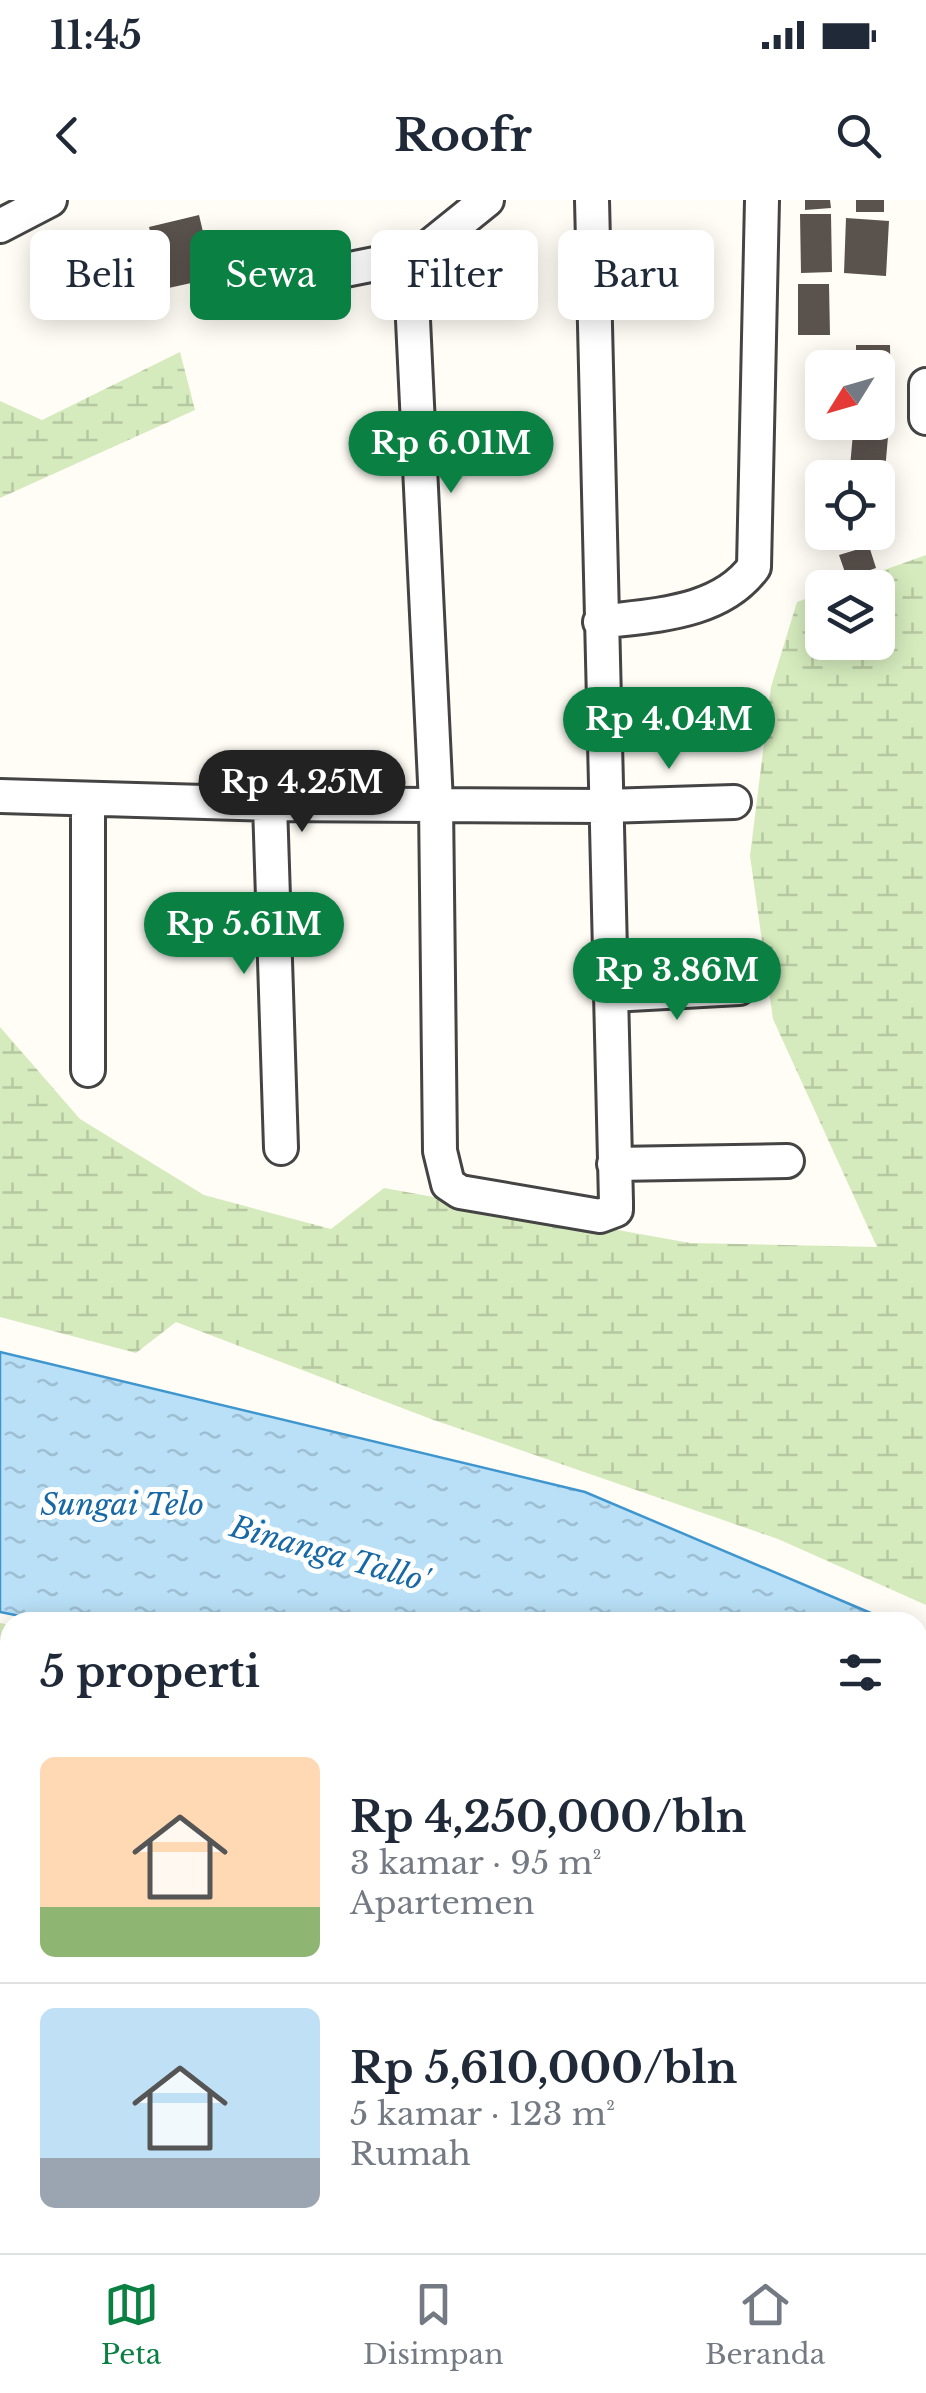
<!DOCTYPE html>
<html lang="id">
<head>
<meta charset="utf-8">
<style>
  body { margin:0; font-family:"Libre Baskerville",serif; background:#f6f6f7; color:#1f2937; height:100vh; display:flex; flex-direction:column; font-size:38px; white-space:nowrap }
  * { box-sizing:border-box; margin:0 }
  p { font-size:32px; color:#747a83 }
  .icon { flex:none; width:55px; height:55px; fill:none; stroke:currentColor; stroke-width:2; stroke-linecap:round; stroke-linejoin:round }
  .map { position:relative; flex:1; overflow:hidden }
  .side { position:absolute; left:0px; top:1412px; width:928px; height:642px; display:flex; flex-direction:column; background:#fff; border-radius:30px 30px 0 0; box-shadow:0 5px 25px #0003 }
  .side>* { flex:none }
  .guide { position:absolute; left:30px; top:30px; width:868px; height:90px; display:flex; gap:20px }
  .needle { width:65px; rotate:233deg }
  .controls { position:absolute; left:805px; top:150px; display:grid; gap:20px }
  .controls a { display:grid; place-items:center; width:90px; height:90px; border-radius:15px; background:#fff; box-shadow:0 5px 25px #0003; font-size:50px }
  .price { position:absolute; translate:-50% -85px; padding:0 22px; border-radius:35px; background:#0b8043; color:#fff; font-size:32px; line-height:65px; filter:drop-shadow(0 2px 5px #0008) }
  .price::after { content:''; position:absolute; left:50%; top:60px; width:30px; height:22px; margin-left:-15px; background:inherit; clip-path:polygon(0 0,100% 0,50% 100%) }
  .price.selected { background:#222; color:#fff }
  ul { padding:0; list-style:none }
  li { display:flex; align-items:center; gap:30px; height:250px; padding:0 40px }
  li+li { border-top:2px solid #e0e1e3 }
  li span { display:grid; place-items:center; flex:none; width:280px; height:200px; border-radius:15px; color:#555 }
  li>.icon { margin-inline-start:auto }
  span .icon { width:120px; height:120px; fill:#fffc; stroke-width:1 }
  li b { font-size:42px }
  h2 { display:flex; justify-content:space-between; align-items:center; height:120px; padding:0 40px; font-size:42px }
  .pill { padding:0 35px; border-radius:15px; background:#fff; box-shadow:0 5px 25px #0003; font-size:35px; line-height:90px }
  .pill.selected { background:#0b8043; color:#fff }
  .status { display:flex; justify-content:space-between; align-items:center; height:70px; padding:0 50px; background:#fff; direction:ltr }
  .status svg { height:28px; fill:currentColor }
  header { display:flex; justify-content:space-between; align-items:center; height:130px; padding:0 40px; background:#fff; font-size:45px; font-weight:700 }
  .dock { display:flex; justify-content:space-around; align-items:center; height:140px; border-top:2px solid #e0e1e3; background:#fff; font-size:28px; color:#747a83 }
  .dock a { display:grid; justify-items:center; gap:5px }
  .dock .selected { color:#0b8043 }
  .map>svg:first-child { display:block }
  .wetland { fill:url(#wetland-marsh) }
  .water { fill:url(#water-ripples); stroke:#3f96cf; stroke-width:2.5 }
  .building { fill:#5a524d }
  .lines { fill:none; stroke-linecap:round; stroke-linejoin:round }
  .minor-casing { stroke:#444; stroke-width:38 }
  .minor { stroke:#fff; stroke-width:32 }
  .labels { text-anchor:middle; stroke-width:10; stroke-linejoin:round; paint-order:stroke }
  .water-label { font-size:30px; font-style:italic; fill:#1768a6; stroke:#fff }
</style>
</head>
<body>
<div class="status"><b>11:45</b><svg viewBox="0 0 49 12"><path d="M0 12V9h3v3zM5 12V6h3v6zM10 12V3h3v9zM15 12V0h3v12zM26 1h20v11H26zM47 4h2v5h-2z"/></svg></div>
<header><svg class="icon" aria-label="back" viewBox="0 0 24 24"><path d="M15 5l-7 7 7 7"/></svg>Roofr<svg class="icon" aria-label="search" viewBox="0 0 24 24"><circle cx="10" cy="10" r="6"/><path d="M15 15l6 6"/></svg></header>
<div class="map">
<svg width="926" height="2053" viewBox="0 0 926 2053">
  <defs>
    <pattern id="wetland-marsh" width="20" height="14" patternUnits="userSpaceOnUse" patternTransform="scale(2.5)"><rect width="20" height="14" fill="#d5ebbd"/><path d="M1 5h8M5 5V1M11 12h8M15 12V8" fill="none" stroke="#b6c8a1"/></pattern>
    <pattern id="water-ripples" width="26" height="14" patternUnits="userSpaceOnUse" patternTransform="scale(2.5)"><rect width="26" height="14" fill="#b9e0f7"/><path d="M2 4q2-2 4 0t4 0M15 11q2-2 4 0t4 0" fill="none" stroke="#9ebfd3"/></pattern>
  </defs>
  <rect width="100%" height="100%" fill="#fffdf5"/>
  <path class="wetland" d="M180,152L195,210L0,298V201L42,220Z
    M926,355V1405L778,1339L431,1219L176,1122L136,1153L0,1117V827L80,919L204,995L331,1029L384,988L690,1043L877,1047L773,819L750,656L771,487L797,402L822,393V442H878V388L837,387Z
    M0,1423L10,1425V2045H918V1716L926,1719V2053H0Z"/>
  <path class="water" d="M0,1152L585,1292L892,1422H50L0,1412Z
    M918,1433L926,1437V1719L918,1716Z"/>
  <path class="building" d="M805,0H830L831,8L805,10Z
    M856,0H884V12H856Z
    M800,14H831L832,72L801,73Z
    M199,15L214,78L164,89L149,27Z
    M846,18L889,21L886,76L844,73Z
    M798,84H829L830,135H798Z
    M856,145H890L891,202L878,203V168H856Z
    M878,213L890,214L885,271L850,267L854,222H878Z
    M878,276L887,277L880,343L848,340L849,332H878Z
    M869,346L876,368L847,378L839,355Z"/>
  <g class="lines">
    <g class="minor-casing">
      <path id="minor" d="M487,0L430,46L410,57L436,603L440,951L448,984L460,992L600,1016L616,1010V1002L592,0
        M0,26L50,0
        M290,81L410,57
        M926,185V218
        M600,422C653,415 720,414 754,367L762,0
        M0,596L270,604L606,606L734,602
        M88,600V870
        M270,604L281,948
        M611,795L739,788
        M614,964L787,961"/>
    </g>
    <use href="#minor" class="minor"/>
  </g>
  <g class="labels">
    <g class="water-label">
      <text x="122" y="1315">Sungai Telo</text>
      <text transform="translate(329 1354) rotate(16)" y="10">Binanga Tallo'</text>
    </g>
  </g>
</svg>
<div class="controls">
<a><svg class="needle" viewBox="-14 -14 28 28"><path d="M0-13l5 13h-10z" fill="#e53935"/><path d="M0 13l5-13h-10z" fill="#747a83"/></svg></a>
<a><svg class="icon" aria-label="locate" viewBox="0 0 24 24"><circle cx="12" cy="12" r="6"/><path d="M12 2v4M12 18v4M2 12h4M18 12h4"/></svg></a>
<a><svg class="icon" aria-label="layers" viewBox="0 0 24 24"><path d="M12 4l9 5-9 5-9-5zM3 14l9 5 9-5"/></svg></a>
</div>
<b class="price" style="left:451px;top:296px">Rp 6.01M</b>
<b class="price" style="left:669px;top:572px">Rp 4.04M</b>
<b class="price selected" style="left:302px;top:635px">Rp 4.25M</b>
<b class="price" style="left:244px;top:777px">Rp 5.61M</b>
<b class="price" style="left:677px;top:823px">Rp 3.86M</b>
<div class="guide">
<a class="pill">Beli</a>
<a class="pill selected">Sewa</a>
<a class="pill">Filter</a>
<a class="pill">Baru</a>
</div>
<section class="side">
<h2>5 properti<svg class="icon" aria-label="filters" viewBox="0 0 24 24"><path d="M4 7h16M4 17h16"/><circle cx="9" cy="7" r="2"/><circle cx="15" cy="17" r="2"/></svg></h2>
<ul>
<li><span style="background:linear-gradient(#ffd9b3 75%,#8fb573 0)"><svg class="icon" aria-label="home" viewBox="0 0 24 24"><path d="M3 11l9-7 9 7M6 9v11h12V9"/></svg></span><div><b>Rp 4,250,000/bln</b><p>3 kamar · 95 m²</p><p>Apartemen</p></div></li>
<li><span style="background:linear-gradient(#bfe0f5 75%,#9aa5b1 0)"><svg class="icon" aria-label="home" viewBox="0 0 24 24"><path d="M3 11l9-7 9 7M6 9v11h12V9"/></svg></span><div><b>Rp 5,610,000/bln</b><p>5 kamar · 123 m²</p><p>Rumah</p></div></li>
</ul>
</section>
</div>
<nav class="dock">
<a class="selected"><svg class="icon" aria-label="map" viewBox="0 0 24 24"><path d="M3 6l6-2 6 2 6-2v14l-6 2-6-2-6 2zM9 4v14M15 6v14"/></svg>Peta</a>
<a><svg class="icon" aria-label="saved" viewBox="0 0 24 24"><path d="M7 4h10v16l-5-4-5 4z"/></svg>Disimpan</a>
<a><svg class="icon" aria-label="home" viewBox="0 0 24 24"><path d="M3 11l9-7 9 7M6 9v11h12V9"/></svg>Beranda</a>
</nav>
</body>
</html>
